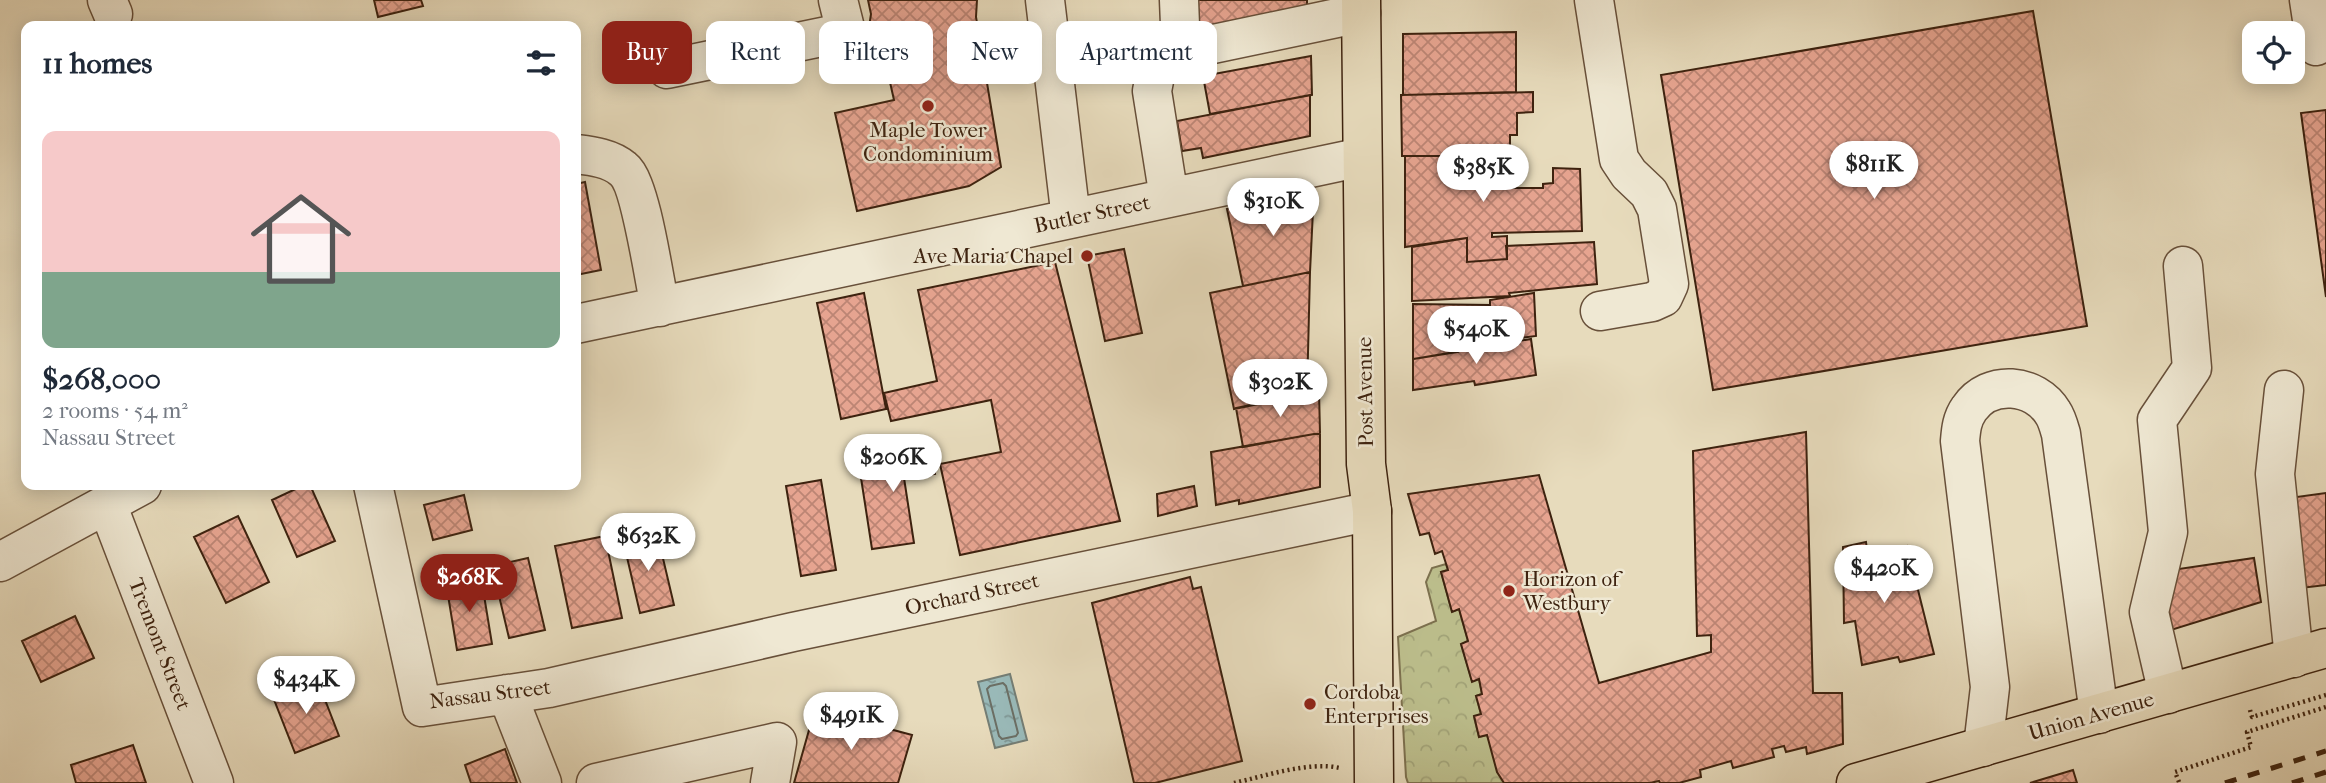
<!DOCTYPE html>
<html lang="en">
<head>
<meta charset="utf-8">
<style>
  body { margin:0; font-family:"IM FELL French Canon",serif; background:#f6f6f7; color:#1f2937; height:100vh; display:flex; flex-direction:column; font-size:26px; white-space:nowrap }
  * { box-sizing:border-box; margin:0 }
  p { font-size:23px; color:#747a83 }
  .icon { flex:none; width:38px; height:38px; fill:none; stroke:currentColor; stroke-width:2; stroke-linecap:round; stroke-linejoin:round }
  .map { position:relative; flex:1; overflow:hidden }
  .sheet { position:absolute; left:21px; top:21px; width:560px; height:469px; display:flex; flex-direction:column; background:#fff; border-radius:14px; box-shadow:0 4px 18px #0003 }
  .sheet>* { flex:none }
  .top-card { position:absolute; left:602px; top:21px; width:665px; height:63px; display:flex; gap:14px }
  .buttons { position:absolute; left:2242px; top:21px; display:grid; gap:14px }
  .buttons a { display:grid; place-items:center; width:63px; height:63px; border-radius:14px; background:#fff; box-shadow:0 4px 18px #0003; font-size:35px }
  .price { position:absolute; translate:-50% -60px; padding:0 16px; border-radius:24px; background:#fff; color:#222; font-size:23px; line-height:46px; filter:drop-shadow(0 2px 4px #0008) }
  .price::after { content:''; position:absolute; left:50%; top:42px; width:21px; height:16px; margin-left:-10px; background:inherit; clip-path:polygon(0 0,100% 0,50% 100%) }
  .price.on { background:#8f2418; color:#fff }
  ul { padding:0; list-style:none }
  li { display:grid; align-content:center; gap:14px; height:371px; padding:0 21px }
  li+li { border-top:2px solid #e0e1e3 }
  li span { display:grid; place-items:center; height:217px; border-radius:14px; color:#555 }
  li>.icon { margin-inline-start:auto }
  span .icon { width:126px; height:126px; fill:#fffc; stroke-width:1 }
  li b { font-size:30px }
  h2 { display:flex; justify-content:space-between; align-items:center; height:84px; padding:0 21px; font-size:30px }
  .chip { padding:0 24px; border-radius:14px; background:#fff; box-shadow:0 4px 18px #0003; font-size:24px; line-height:63px }
  .chip.on { background:#8f2418; color:#fff }
  .map>svg:first-child { display:block }
  .forest { fill:url(#forest-crowns); stroke:#7c704e; stroke-width:2 }
  .water { fill:url(#water-ripples); stroke:#747d74; stroke-width:2 }
  .lines { fill:none; stroke-linecap:round; stroke-linejoin:round }
  .shore { stroke:#6b6e64; stroke-width:2 }
  .building { fill:url(#building-cross-hatch); stroke:#3d220f; stroke-width:2 }
  .minor-casing { stroke:#68503a; stroke-width:41 }
  .major-casing { stroke:#3d220f; stroke-width:41 }
  .path { stroke:#3d220f; stroke-width:4.5; stroke-dasharray:2 3.5; stroke-linecap:butt }
  .minor { stroke:#efe8d3; stroke-width:38 }
  .major { stroke:#e7dbbc; stroke-width:38 }
  .rail { stroke:#3d220f; stroke-width:5; stroke-dasharray:12 12; stroke-linecap:butt }
  .poi-dot { fill:#8f2418; stroke:#efe8d3; stroke-width:2.5 }
  .labels { text-anchor:middle; stroke-width:5; stroke-linejoin:round; paint-order:stroke }
  .poi-label { font-size:21px; fill:#3d220f; stroke:#efe8d3; text-anchor:start }
  .street-label { font-size:21px; fill:#3d220f; stroke:#efe8d3 }
</style>
</head>
<body>
<div class="map">
<svg width="2326" height="783" viewBox="0 0 2326 783">
  <defs>
    <pattern id="forest-crowns" width="20" height="18" patternUnits="userSpaceOnUse" patternTransform="scale(1.75)"><rect width="20" height="18" fill="#bcbe8c"/><path d="M2 6a3 3 0 1 1 6 0M12 15a3 3 0 1 1 6 0" fill="none" stroke="#a2a378"/></pattern>
    <pattern id="water-ripples" width="26" height="14" patternUnits="userSpaceOnUse" patternTransform="scale(1.75)"><rect width="26" height="14" fill="#99b9b8"/><path d="M2 4q2-2 4 0t4 0M15 11q2-2 4 0t4 0" fill="none" stroke="#7e9694"/></pattern>
    <pattern id="building-cross-hatch" width="8" height="8" patternUnits="userSpaceOnUse" patternTransform="scale(1.75)"><rect width="8" height="8" fill="#e6a490"/><path d="M0 0l8 8M0 8l8-8" fill="none" stroke="#bc8574"/></pattern>
  </defs>
  <rect width="100%" height="100%" fill="#e7dbbc"/>
  <filter id="stains"><feTurbulence type="fractalNoise" baseFrequency=".00286" numOctaves="4"/><feColorMatrix values="0 0 0 0 .2 0 0 0 0 .09 0 0 0 0 .02 0 0 0 .5 -.17"/></filter>
  <radialGradient id="worn" r=".72"><stop offset=".6" stop-color="#630" stop-opacity="0"/><stop offset="1" stop-color="#630" stop-opacity=".3"/></radialGradient>
  <path class="forest" d="M1446,564L1448,570L1441,572L1452,612L1459,609L1468,641L1461,644L1472,681L1479,679L1482,694L1476,696L1481,714L1474,717L1479,737L1487,735L1504,783H1408L1406,777L1398,637L1436,621L1426,582L1432,568Z"/>
  <path class="water" d="M1010,674L1027,740L995,748L978,682Z"/>
  <g class="lines">
    <path class="shore" d="M1003,683L1006,686L1018,733L1016,736L1002,739L999,736L987,689L990,686Z"/>
  </g>
  <path class="building" d="M374,0H421L423,6L378,17Z
    M868,0H977L976,17L1001,167L969,186L857,211L835,113L894,100L885,60L867,41L871,14Z
    M1193,0H1307V15L1202,37Z
    M2033,11L2087,326L1713,390L1661,75Z
    M1516,32V92L1403,95V34Z
    M1311,56L1312,95L1210,114L1203,76Z
    M1533,92V112L1517,113V135H1510V153H1505V156H1402L1401,95Z
    M1310,95V136L1203,158L1201,148L1182,151L1177,121Z
    M2326,110V297L2301,113Z
    M1405,156H1505V188H1543V184L1553,183V168L1580,169L1582,231L1492,233V237L1507,236V259L1467,262V238L1405,247Z
    M585,182L601,270L576,275V184Z
    M1314,190L1310,272L1243,286L1227,209Z
    M1467,238V262L1507,259L1506,246L1594,242L1597,284L1509,293L1510,296L1412,301V247Z
    M1124,249L1142,333L1105,341L1087,256Z
    M1055,262L1120,521L960,555L940,464L1001,452L991,400L891,421L884,393L937,381L918,290Z
    M1310,272L1307,394L1234,409L1210,293Z
    M864,293L886,409L841,419L817,303Z
    M1534,293L1536,336L1491,342V336L1458,334V352L1413,359V304L1490,305V300Z
    M1531,339L1536,375L1475,385L1474,381L1413,390V359Z
    M1319,391L1320,433L1243,447L1236,408Z
    M1806,432L1813,693H1842L1843,744L1807,754L1806,747L1786,752L1784,746L1772,749L1774,757L1733,768L1731,761L1700,770L1701,777L1679,783H1660L1659,781L1650,783H1504L1497,772L1487,735L1479,737L1474,716L1481,714L1476,696L1482,694L1479,679L1472,682L1461,644L1468,641L1459,609L1452,612L1441,572L1448,570L1442,551L1435,554L1429,533L1420,535L1408,494L1539,475L1599,683L1711,652V635L1697,636L1693,451Z
    M1320,433V487L1239,504V500L1216,505L1211,452Z
    M930,441L935,474L904,478L914,543L872,549L859,465L903,459L900,445Z
    M821,480L836,570L801,576L786,486Z
    M304,485H310L335,541L297,557L272,500Z
    M1194,486L1197,506L1158,516L1157,494Z
    M2326,493V585L2301,588L2289,498Z
    M464,495L472,530L433,540L424,505Z
    M238,516L269,582L226,603L194,537Z
    M657,533L674,605L640,613L623,540Z
    M605,536L622,618L572,628L555,546Z
    M1866,542L1868,558L1907,546L1934,654L1900,662L1898,657L1862,665L1855,621L1844,623L1843,547Z
    M528,558L545,630L509,638L492,566Z
    M2254,558L2261,602L2171,630L2165,571Z
    M481,577L492,644L457,650L446,583Z
    M1190,577L1193,589L1201,587L1242,761L1155,783H1134L1092,603Z
    M75,616L94,658L41,682L22,641Z
    M317,679L339,736L295,753L273,697Z
    M815,709L912,735L898,783H794Z
    M133,745L146,783H76L71,765Z
    M505,749L517,783H471L465,765Z
    M2073,770L2077,783H2030Z"/>
  <g class="lines">
    <g class="minor-casing">
      <path id="minor" d="M107,0L113,14
        M1045,0L1071,219
        M1179,0L1180,25L1185,50
        M1594,0L1619,159L1629,174L1649,193L1657,209L1669,284L1663,297L1652,302L1600,311
        M2309,0L2316,46
        M667,69L846,32L838,0
        M576,154C592,156 610,158 623,169C641,183 654,280 660,307
        M1169,198L1152,91L1157,65L1175,52L1361,13
        M576,324L1362,157
        M2284,390L2275,474L2294,658
        M373,485L422,707L549,688L793,632L1372,511
        M107,504L214,783
        M0,562L142,485
        M507,694L542,783
        M2168,694L2149,612L2168,532L2157,420L2192,368L2183,266
        M1983,747L1990,687L1960,441C1961,429 1962,419 1969,409C1989,379 2035,383 2053,413C2057,419 2059,427 2061,434L2099,714
        M596,783L777,742L770,783"/>
    </g>
    <g class="major-casing">
      <path id="major" d="M1361,0L1366,464L1372,511L1374,783
        M1856,783L2326,648"/>
    </g>
    <path class="path" d="M2250,710L2252,717L2326,695
      M2179,782L2175,772L2251,747L2247,732L2326,707
      M1234,783C1265,776 1309,761 1340,768"/>
    <use href="#minor" class="minor"/>
    <use href="#major" class="major"/>
    <path class="rail" d="M2225,783L2326,751
      M2292,783L2326,772"/>
  </g>
  <g class="poi-dot">
    <circle cx="928" cy="106" r="7"/>
    <circle cx="1087" cy="256" r="7"/>
    <circle cx="1509" cy="591" r="7"/>
    <circle cx="1310" cy="704" r="7"/>
  </g>
  <g class="labels">
    <g class="poi-label">
      <text x="928" y="137" text-anchor="middle">Maple Tower<tspan x="928" dy="24">Condominium</tspan></text>
      <text x="1073" y="263" text-anchor="end">Ave Maria Chapel</text>
      <text x="1523" y="586">Horizon of<tspan x="1523" dy="24">Westbury</tspan></text>
      <text x="1324" y="699">Cordoba<tspan x="1324" dy="24">Enterprises</tspan></text>
    </g>
    <g class="street-label">
      <text transform="translate(1092 214) rotate(-12)" y="7">Butler Street</text>
      <text transform="translate(1365 392) rotate(-91)" y="7">Post Avenue</text>
      <text transform="translate(972 594) rotate(-12)" y="7">Orchard Street</text>
      <text transform="translate(160 644) rotate(69)" y="7">Tremont Street</text>
      <text transform="translate(490 694) rotate(-7)" y="7">Nassau Street</text>
      <text transform="translate(2091 716) rotate(-16)" y="7">Union Avenue</text>
    </g>
  </g>
  <rect width="100%" height="100%" filter="url(#stains)"/>
  <rect width="100%" height="100%" fill="url(#worn)"/>
</svg>
<div class="buttons">
<a><svg class="icon" aria-label="locate" viewBox="0 0 24 24"><circle cx="12" cy="12" r="6"/><path d="M12 2v4M12 18v4M2 12h4M18 12h4"/></svg></a>
</div>
<b class="price" style="left:1874px;top:201px">$811K</b>
<b class="price" style="left:1483px;top:204px">$385K</b>
<b class="price" style="left:1273px;top:238px">$310K</b>
<b class="price" style="left:1476px;top:366px">$540K</b>
<b class="price" style="left:1280px;top:419px">$302K</b>
<b class="price" style="left:893px;top:494px">$206K</b>
<b class="price" style="left:648px;top:573px">$632K</b>
<b class="price" style="left:1884px;top:605px">$420K</b>
<b class="price on" style="left:469px;top:614px">$268K</b>
<b class="price" style="left:306px;top:716px">$434K</b>
<b class="price" style="left:851px;top:752px">$491K</b>
<div class="top-card">
<a class="chip on">Buy</a>
<a class="chip">Rent</a>
<a class="chip">Filters</a>
<a class="chip">New</a>
<a class="chip">Apartment</a>
</div>
<section class="sheet">
<h2>11 homes<svg class="icon" aria-label="filters" viewBox="0 0 24 24"><path d="M4 7h16M4 17h16"/><circle cx="9" cy="7" r="2"/><circle cx="15" cy="17" r="2"/></svg></h2>
<ul>
<li><span style="background:linear-gradient(#f6c9c9 65%,#7fa58c 0)"><svg class="icon" aria-label="home" viewBox="0 0 24 24"><path d="M3 11l9-7 9 7M6 9v11h12V9"/></svg></span><div><b>$268,000</b><p>2 rooms · 54 m²</p><p>Nassau Street</p></div></li>
</ul>
</section>
</div>
</body>
</html>
